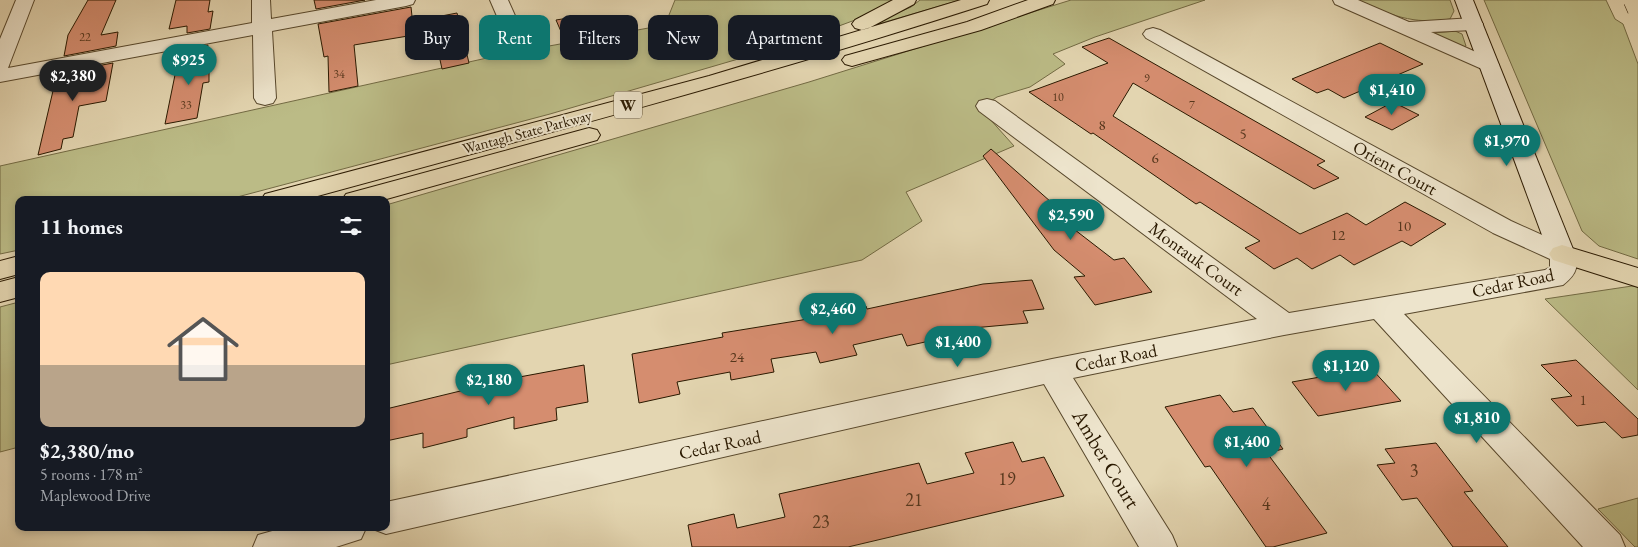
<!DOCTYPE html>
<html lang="en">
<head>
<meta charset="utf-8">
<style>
  body { margin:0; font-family:"EB Garamond",serif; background:#20242c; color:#f1f3f6; height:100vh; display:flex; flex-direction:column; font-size:19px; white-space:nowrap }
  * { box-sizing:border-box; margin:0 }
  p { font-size:16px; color:#9ea1a6 }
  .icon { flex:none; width:28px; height:28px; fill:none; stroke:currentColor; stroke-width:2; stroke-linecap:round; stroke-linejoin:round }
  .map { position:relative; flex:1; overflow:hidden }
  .panel { position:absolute; left:15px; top:196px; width:375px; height:335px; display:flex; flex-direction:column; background:#171b24; border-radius:10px; box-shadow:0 2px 8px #0003 }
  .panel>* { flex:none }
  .banner { position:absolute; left:405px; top:15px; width:475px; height:45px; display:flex; gap:10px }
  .price { position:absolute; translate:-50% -42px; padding:0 11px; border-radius:18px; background:#0f766e; color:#fff; font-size:16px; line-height:32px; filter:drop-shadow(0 1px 2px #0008) }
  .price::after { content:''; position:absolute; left:50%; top:30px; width:15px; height:11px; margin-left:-8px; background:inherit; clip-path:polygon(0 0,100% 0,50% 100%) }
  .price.selected { background:#222; color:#fff }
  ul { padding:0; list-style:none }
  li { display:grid; align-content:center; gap:10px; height:265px; padding:0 25px }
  li span { display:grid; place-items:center; height:155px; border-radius:10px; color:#555 }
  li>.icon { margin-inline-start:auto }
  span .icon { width:90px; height:90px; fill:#fffc; stroke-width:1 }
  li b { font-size:21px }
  h2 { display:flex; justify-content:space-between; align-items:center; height:60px; padding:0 25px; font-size:21px }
  .tag { padding:0 18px; border-radius:10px; background:#171b24; box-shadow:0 2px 8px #0003; font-size:18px; line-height:45px }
  .tag.selected { background:#0f766e; color:#fff }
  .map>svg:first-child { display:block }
  .green { fill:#bbbb86; stroke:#726a43 }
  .building { fill:#d58d6f; stroke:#2a1900 }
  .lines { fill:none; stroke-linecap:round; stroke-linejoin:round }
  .street-casing { stroke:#58482c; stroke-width:2 }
  .secondary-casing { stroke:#2a1900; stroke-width:2 }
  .highway-casing { stroke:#2a1900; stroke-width:2 }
  .street { fill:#ede4cc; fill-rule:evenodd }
  .secondary { fill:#ede4cc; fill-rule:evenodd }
  .highway { fill:#e3d5b0; fill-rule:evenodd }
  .highway-bridge-casing { stroke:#2a1900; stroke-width:22; stroke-linecap:butt }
  .highway-bridge { stroke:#e3d5b0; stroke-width:21 }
  .labels { text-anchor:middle; stroke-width:4; stroke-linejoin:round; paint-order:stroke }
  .far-number-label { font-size:12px; fill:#55361c }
  .number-label { font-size:15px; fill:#55361c }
  .far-street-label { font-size:15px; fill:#2a1900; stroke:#ede4cc }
  .shield { fill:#ede4cc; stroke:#64563d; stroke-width:1 }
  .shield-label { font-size:16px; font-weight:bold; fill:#2a1900 }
  .street-label { font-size:18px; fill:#2a1900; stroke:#ede4cc }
  .near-number-label { font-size:18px; fill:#55361c }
  .near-street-label { font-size:21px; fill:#2a1900; stroke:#ede4cc }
</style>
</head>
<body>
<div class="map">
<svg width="1638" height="547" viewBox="0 0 1638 547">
  <rect width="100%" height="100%" fill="#e3d5b0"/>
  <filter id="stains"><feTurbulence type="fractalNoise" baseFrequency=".004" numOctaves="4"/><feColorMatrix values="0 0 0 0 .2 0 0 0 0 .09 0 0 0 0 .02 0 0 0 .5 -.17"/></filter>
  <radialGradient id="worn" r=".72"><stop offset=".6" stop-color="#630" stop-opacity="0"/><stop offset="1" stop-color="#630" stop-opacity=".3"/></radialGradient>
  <path class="green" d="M675,0H894L874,13L793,43L550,114L226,200H19V250L0,254V166L505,54L665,25Z
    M920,0H960L858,30L911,7Z
    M1071,0H1205L1095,37L1053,54L1065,64L1030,87L997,97L980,108L1014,146L906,192L922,221L862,260L386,365V205L809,82Z
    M1357,0H1450L1454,11L1450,19C1413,25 1390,15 1357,0Z
    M1484,0H1606L1615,19L1623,24L1638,64V259L1599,246L1582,231Z
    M1455,31L1462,34L1466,46L1463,47L1434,33Z
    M1632,286L1638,287V390L1545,299Z
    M19,302V447L0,452V307Z
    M1638,498V547H1635L1598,509Z"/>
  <path class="building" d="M88,0H116L101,35L118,32L116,46L64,56L68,35Z
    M176,0H210L208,12L213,11L210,29L187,33V26L169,29Z
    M314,0H365L316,9Z
    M411,7L414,35L354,45L358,86L329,92L328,56L324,57L318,24Z
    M457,13L469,63L442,69L431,18Z
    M581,16L592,38L566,43L556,20Z
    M1109,38L1325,161L1317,165L1339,178L1314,189L1133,83L1113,116L1300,234L1347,213L1366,225L1405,202L1446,224L1411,246L1402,241L1354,265L1340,255L1312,269L1297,258L1274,269L1245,248L1260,241L1200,202L1196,204L1093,133L1091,134L1029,92L1108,63L1082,47Z
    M1380,43L1423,64L1344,98L1328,89L1317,93L1292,79Z
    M208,45L205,59H209V82L203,83L197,118L165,124L176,70L186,68V49Z
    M113,63L106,101L79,106L73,137L63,139L61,149L38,155L56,78H58L59,73Z
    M1393,102L1419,115L1392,130L1365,117Z
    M991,149L1051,202L1055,201L1077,218L1066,223L1114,260L1124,258L1152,292L1095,305L1074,277L1085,276L1054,250L983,156Z
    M1032,280L1044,309L1023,311L1028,323L939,331L943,338L907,346L902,334L853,345L857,355L820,363L816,352L771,359L774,372L731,380L730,372L677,382L680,394L639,403L632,354L723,337L722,333L802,320L866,306L867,309L983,284Z
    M1576,360L1638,419V435L1622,438L1605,422L1577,426L1551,399L1572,396L1541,365Z
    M584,365L588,402L556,408L557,420L514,429V417L467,429V437L423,448V433L386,441V409L514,378Z
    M1371,368L1401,401L1318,416L1292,382Z
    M1220,395L1233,412L1253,408L1283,449L1267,453L1327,533L1273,547H1266L1210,466L1205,467L1165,407Z
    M1013,442L1022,462L1044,457L1064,496L848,547H692L688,525L734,514L737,528L785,517L779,494L919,463L927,484L974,473L965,453Z
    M1436,443L1473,491L1464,492L1508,547H1453L1417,498L1402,500L1377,465L1395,463L1385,449Z"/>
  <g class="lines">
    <g class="street-casing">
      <path id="street" d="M16,0H34L8,68L252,23V0H270L271,19L376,0H415L413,4L406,6L272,31L276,98L273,103L265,105L257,103L254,98L253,35L0,82V39Z
        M490,0H508L529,47L526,51L519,53L512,51Z
        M1333,0H1358L1409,22L1473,18L1480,20L1483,24L1480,28L1473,30L1431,32L1496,61L1499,65L1496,69L1489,71L1482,69L1335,4Z
        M1153,28L1160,30L1511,221L1571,248C1581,264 1577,274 1563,285L1404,314L1620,535L1625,547H1583L1374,319L1284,335L1073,378L1172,535L1177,547H1139L1044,384L386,534L373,529V528H386V502L1052,359L1257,319L979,111L976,106L979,101L987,99L995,101L1289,313L1545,270L1550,267V259L1493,233L1146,38L1143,34L1146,30Z
        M283,528H366L361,539L336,547H253L258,535Z"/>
    </g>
    <g class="secondary-casing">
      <path id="secondary" d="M1455,0H1473L1575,254L1571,260L1562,263L1553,260L1549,254Z"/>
    </g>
    <g class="highway-casing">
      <path id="highway" d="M893,0H916L914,4L869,28L862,30L855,28L852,24L855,20Z
        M961,0H989L987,4C761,77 532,137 303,200H261L265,194L709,76Z
        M1028,0H1055L1053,4L981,30L859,64L852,66L845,64L842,60L845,56L967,22Z
        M589,128L597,130L600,135L597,140L383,200H342L346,194Z
        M1562,245L1638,268V287L1553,260L1549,254L1553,248Z
        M19,256V274L0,279V261Z
        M19,277V297L0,302V282Z"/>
    </g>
    <use href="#street" class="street"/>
    <use href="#secondary" class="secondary"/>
    <use href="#highway" class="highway"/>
    <g class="highway-bridge-casing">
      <path id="highway-bridge" d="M1634,0L1638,9"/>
    </g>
    <use href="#highway-bridge" class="highway-bridge"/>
  </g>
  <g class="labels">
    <g class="far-number-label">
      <text x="85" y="41">22</text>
      <text x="339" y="78">34</text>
      <text x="1147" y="82">9</text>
      <text x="1058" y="101">10</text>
      <text x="186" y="109">33</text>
      <text x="1192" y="109">7</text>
    </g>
    <g class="number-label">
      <text x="1102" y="130">8</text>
      <text x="1243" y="139">5</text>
      <text x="1155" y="163">6</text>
      <text x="1404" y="231">10</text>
      <text x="1338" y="240">12</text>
      <text x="737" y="362">24</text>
      <text x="1583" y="405">1</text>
    </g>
    <g class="far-street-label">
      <text transform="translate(527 132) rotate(-15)" y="5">Wantagh State Parkway</text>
    </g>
    <rect class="shield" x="614" y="91.5" width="28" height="27" rx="4"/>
    <g class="shield-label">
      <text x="628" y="111">W</text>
    </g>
    <g class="street-label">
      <text transform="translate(1395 168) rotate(29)" y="6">Orient Court</text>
      <text transform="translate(1196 259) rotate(36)" y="6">Montauk Court</text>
      <text transform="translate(1513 283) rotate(-12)" y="6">Cedar Road</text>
      <text transform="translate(1116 358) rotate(-11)" y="6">Cedar Road</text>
      <text transform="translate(720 445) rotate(-12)" y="6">Cedar Road</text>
    </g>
    <g class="near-number-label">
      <text x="1414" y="477">3</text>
      <text x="1007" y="485">19</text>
      <text x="914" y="506">21</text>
      <text x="1266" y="510">4</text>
      <text x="821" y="528">23</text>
    </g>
    <g class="near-street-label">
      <text transform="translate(1106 459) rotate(59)" y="7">Amber Court</text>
    </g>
  </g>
  <rect width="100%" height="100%" filter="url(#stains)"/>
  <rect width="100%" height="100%" fill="url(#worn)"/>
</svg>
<b class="price" style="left:189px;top:86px">$925</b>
<b class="price selected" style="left:73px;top:102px">$2,380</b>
<b class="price" style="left:1392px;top:116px">$1,410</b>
<b class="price" style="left:1507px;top:167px">$1,970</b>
<b class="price" style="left:1071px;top:241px">$2,590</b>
<b class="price" style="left:833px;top:335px">$2,460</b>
<b class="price" style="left:958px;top:368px">$1,400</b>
<b class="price" style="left:1346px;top:392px">$1,120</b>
<b class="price" style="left:489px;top:406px">$2,180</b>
<b class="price" style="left:1477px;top:444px">$1,810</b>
<b class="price" style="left:1247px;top:468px">$1,400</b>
<div class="banner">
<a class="tag">Buy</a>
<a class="tag selected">Rent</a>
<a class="tag">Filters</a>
<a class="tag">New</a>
<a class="tag">Apartment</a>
</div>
<section class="panel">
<h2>11 homes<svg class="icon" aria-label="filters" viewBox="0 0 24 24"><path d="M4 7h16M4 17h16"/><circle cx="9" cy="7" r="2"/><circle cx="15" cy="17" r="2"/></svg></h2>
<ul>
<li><span style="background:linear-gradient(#ffd9b3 60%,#b9a48a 0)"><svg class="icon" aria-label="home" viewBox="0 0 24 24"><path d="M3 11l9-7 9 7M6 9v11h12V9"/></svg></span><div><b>$2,380/mo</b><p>5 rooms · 178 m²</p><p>Maplewood Drive</p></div></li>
</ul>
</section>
</div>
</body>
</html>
